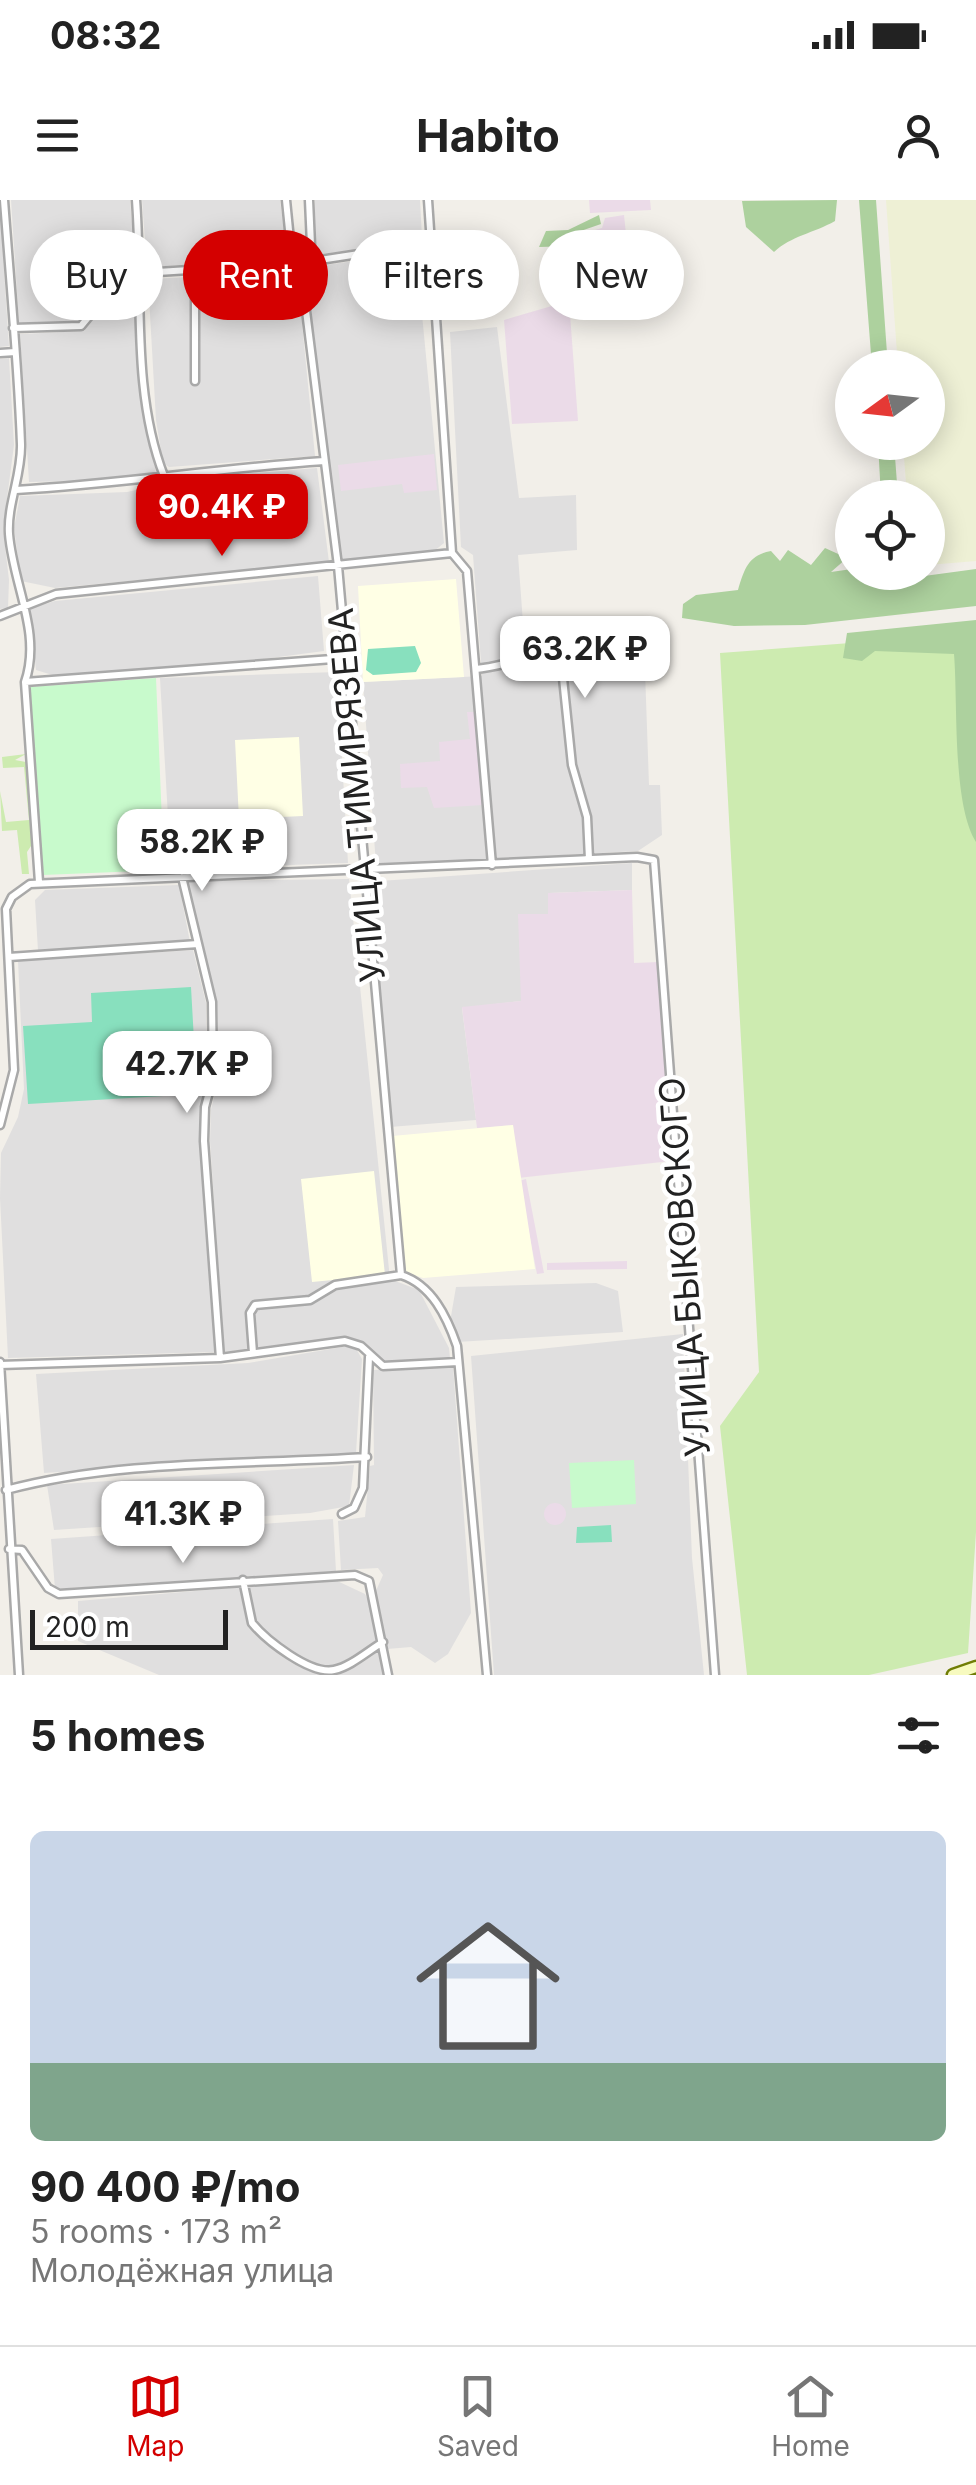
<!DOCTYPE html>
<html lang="en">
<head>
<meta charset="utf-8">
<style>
  body { margin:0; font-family:Inter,sans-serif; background:#f6f6f6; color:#222; height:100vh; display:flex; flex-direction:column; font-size:38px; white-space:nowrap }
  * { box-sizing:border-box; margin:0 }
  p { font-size:32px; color:#767676 }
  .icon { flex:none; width:55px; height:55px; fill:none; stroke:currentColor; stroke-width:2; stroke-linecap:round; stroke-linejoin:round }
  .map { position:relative; height:1475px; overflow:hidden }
  .drawer { display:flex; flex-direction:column; background:#fff; flex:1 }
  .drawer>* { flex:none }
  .top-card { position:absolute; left:30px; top:30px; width:918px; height:90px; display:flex; gap:20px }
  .needle { width:65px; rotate:255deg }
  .tools { position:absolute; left:835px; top:150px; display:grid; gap:20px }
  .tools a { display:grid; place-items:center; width:110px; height:110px; border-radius:50%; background:#fff; box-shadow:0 5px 25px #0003; font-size:50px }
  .scale { position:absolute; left:30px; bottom:25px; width:198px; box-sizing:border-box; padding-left:10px; border:5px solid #222; border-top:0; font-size:28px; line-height:35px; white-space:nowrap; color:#222; -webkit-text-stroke:8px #fff; paint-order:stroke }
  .price { position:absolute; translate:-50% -85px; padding:0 22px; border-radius:20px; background:#fff; color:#222; font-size:32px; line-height:65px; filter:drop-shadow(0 2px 5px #0008) }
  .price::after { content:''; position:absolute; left:50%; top:60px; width:30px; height:22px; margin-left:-15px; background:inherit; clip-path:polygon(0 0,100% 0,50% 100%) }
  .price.on { background:#d40000; color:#fff }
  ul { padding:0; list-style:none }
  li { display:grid; align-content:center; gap:20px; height:530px; padding:0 30px }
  li span { display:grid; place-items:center; height:310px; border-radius:15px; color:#555 }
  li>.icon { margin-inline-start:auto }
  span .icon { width:180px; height:180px; fill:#fffc; stroke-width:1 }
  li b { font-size:42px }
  h2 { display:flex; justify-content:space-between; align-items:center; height:120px; padding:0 30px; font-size:42px }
  .tag { padding:0 35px; border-radius:45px; background:#fff; box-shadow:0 5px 25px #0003; font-size:35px; line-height:90px }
  .tag.on { background:#d40000; color:#fff }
  .status { display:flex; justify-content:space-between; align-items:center; height:70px; padding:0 50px; background:#fff; direction:ltr }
  .status svg { height:28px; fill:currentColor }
  header { display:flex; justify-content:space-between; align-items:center; height:130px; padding:0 30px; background:#fff; font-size:45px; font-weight:700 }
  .tab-bar { display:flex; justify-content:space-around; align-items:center; height:140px; border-top:2px solid #e0e0e0; background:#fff; font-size:28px; color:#767676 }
  .tab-bar a { display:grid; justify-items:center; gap:5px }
  .tab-bar .on { color:#d40000 }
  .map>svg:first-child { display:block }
  .residential { fill:#e0dfdf }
  .industrial { fill:#ebdbe8 }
  .education { fill:#ffffe5 }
  .farmland { fill:#eef0d5 }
  .grass { fill:#cdebb0 }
  .forest { fill:#add19e }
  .park { fill:#c8facc }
  .pitch { fill:#88e0be }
  .parking { fill:#e2e2e2 }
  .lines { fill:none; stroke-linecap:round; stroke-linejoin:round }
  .street-casing { stroke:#a9a9a9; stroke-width:11 }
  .secondary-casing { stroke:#707d05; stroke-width:15 }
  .street { stroke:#fff; stroke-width:6 }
  .secondary { stroke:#f7fabf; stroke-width:10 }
  .labels { text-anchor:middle; stroke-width:9; stroke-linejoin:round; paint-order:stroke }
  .street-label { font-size:35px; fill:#222; stroke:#fff }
</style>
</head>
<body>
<div class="status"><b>08:32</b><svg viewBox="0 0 49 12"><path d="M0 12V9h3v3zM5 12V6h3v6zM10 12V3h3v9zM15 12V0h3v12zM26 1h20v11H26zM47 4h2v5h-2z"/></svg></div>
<header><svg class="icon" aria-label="menu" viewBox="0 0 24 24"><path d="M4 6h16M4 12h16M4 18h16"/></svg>Habito<svg class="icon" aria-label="person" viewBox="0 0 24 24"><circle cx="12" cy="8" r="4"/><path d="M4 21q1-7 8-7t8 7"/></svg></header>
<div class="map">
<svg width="976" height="1475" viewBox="0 0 976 1475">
  <rect width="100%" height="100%" fill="#f2efe9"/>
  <path class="residential" d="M11,0H130L136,69L115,76L78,123L19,124Z
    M142,0H280L288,60L147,67Z
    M315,0H420L422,37L417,42L314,55Z
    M0,10L9,146L0,147Z
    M416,52L444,343L433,352L340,361L316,179L309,74L319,66Z
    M297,72L315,256L169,267L163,263L156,220L148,79Z
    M136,81L137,162L156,273L125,280L29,282L20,134L84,131L122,84Z
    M497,127L519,298L576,295L577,350L518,355L525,450L644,442L649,585H660L662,635L638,651L376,665L363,482L482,476L473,355L461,347L450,132Z
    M9,158L14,245L3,329L9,380L8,408L0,409V159Z
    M317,268L329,362L55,388L21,381L14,328L20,296L127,292L191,278Z
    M318,376L324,451L202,467L59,477L36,470L29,409L55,401Z
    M337,472L348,663L171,669L160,478Z
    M632,663V690L549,693V714L521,801L462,808L476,920L390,927L366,682Z
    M349,679L390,1079L419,1090L449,1148L450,1158L384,1163L348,1137L224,1152L210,941L211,909L219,878L217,802L189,697V681Z
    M179,685L190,742L38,751L35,700L45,690Z
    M193,750L206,803L207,877L201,905L215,1152L8,1158L0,998L1,953L18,917L24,889L18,761Z
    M596,1083L618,1091L623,1132L457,1142L450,1122L456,1087Z
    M683,1134L692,1358L704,1475H494L471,1156Z
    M354,1145L362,1159L356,1253L44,1273L36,1174L248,1163Z
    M453,1166L471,1413L448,1454L435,1463L411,1447L387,1449L375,1393L383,1375L378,1368L341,1370L338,1321L365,1317L370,1266L374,1265L373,1170Z
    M354,1265L349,1306L310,1313L54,1330L47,1285Z
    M333,1319L336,1371L55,1389L51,1339Z
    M333,1379L365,1394L375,1413L383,1475H159L78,1441V1401Z"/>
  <path class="industrial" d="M589,0H650L651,10L590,13Z
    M624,15L630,72L571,82L564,72V48H574V36L602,28L605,18Z
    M569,101L578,221L512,224L504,120Z
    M434,254L437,290L404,293L402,284L341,291L338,265Z
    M467,512H474L479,535L483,605L434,608L427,587L401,588L400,564L440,561L439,542L470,539Z
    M632,690L634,763L659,762L671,961L518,978L513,925L477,928L462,807L521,801L518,714H548V693Z
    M526,979L544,1073L537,1074L519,981Z
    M627,1061V1069L547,1070V1063Z
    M544 1314a11 11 0 1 1 22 0a11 11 0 1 1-22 0Z"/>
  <path class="education" d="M456,379L464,477L363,482L358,386Z
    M299,537L303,616L239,619L235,540Z
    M513,925L535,1069L423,1078L406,1072L392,936Z
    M374,971L385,1075L312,1082L301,979Z"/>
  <path class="farmland" d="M886,0H976V361L928,365V298L907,297L903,243L928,242V168L898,167Z"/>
  <path class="grass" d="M968,434L976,545V1332L968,1453L869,1475H747L720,1226L759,1172L720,453Z
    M26,554L15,560L26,562L33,643L27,652L29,674H22L17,630L2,631L0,591L6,622L29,620L24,567L3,568L2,557Z"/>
  <path class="forest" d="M837,0L835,21C814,33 791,36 774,52L746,27L742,1Z
    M859,0H876L888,167H872Z
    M599,15L601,24L572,34L573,46L539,47L546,31L568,30Z
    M878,243H894L898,297H881Z
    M825,348L847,358L831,372L852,369L865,384L976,369V406L805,425L734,426L682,418L683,404L696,395L738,390C744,370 748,355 771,351L780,361L788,350L811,365Z
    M976,420V642C952,604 958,503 954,454L875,451L862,461L843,458L847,433Z"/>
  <path class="park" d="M156,478L164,670L43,675L29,487Z
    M634,1260L636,1304L572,1308L569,1263Z"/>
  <path class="pitch" d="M415,446L421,463L416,472L373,475L366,470L368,449Z
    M191,787L197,894L28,904L23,826L92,822L91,793Z
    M611,1325L612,1342L576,1343L577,1327Z"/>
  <path class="parking" d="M250,313L251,323L192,328L191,318Z"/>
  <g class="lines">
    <g class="street-casing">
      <path id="street" d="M4,0C10,81 18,163 21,244C22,275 7,304 9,334C13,385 42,433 25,482L39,682
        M136,0C143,90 131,191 164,276
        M286,0L291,50L300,63L338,366L401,1075
        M428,0L452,353
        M301,62L311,45L309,0
        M13,128L81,126L119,80L142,73L300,63L431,43
        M0,153L15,152
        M195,181V70
        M16,290C119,284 221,268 324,261
        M452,353L467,371L492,665
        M0,416L56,394L452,353
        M476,469C504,467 534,452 561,459L572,565L587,617L589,659
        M25,482L346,458
        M182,677L212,802L213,877L205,907L204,941L220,1158
        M9,757L198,744
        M0,925L14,870L6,709L12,697L30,684L637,657L654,660L715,1475
        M401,1075C432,1085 447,1117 457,1146L487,1475
        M253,1153L250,1113L255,1105L310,1100L335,1085L401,1075
        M0,1162L19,1475
        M0,1165L220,1158L345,1141L361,1146L383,1166L458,1162
        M6,1290C121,1259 248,1265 367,1257
        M342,1314L354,1308L363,1288L369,1157
        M9,1349L22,1350L48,1388L59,1394L355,1375L369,1381L388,1475
        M243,1380L252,1423C266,1440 310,1475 334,1470C350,1467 368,1451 383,1442"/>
    </g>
    <g class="secondary-casing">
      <path id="secondary" d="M953,1475L976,1467"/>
    </g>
    <use href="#street" class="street"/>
    <use href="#secondary" class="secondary"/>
  </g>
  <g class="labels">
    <g class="street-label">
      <text transform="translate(357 595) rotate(-95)" y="12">УЛИЦА ТИМИРЯЗЕВА</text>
      <text transform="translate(685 1067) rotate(-94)" y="12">УЛИЦА БЫКОВСКОГО</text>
    </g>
  </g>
</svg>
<div class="tools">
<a><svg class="needle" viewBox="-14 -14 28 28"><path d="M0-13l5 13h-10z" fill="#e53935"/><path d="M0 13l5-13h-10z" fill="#767676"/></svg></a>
<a><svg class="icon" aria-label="locate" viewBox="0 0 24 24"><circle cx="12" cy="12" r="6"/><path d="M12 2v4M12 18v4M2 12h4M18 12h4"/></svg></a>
</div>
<div class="scale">200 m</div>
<b class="price on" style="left:222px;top:359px">90.4K ₽</b>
<b class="price" style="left:585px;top:501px">63.2K ₽</b>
<b class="price" style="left:202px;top:694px">58.2K ₽</b>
<b class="price" style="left:187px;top:916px">42.7K ₽</b>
<b class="price" style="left:183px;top:1366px">41.3K ₽</b>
<div class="top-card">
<a class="tag">Buy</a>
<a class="tag on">Rent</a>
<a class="tag">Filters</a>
<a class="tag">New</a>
</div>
</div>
<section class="drawer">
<h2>5 homes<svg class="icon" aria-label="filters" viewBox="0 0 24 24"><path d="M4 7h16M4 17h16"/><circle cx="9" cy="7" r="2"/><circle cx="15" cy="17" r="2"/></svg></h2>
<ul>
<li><span style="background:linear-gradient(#c9d6e8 75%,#7fa58c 0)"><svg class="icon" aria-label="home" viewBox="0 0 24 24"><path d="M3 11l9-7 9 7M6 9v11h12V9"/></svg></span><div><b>90 400 ₽/mo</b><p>5 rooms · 173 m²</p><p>Молодёжная улица</p></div></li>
</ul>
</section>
<nav class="tab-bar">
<a class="on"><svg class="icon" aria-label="map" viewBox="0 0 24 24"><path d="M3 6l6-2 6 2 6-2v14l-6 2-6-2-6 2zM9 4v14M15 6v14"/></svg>Map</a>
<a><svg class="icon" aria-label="saved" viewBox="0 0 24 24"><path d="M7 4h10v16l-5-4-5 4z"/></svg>Saved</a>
<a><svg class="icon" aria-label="home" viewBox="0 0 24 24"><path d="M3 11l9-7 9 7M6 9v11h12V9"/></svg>Home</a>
</nav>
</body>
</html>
